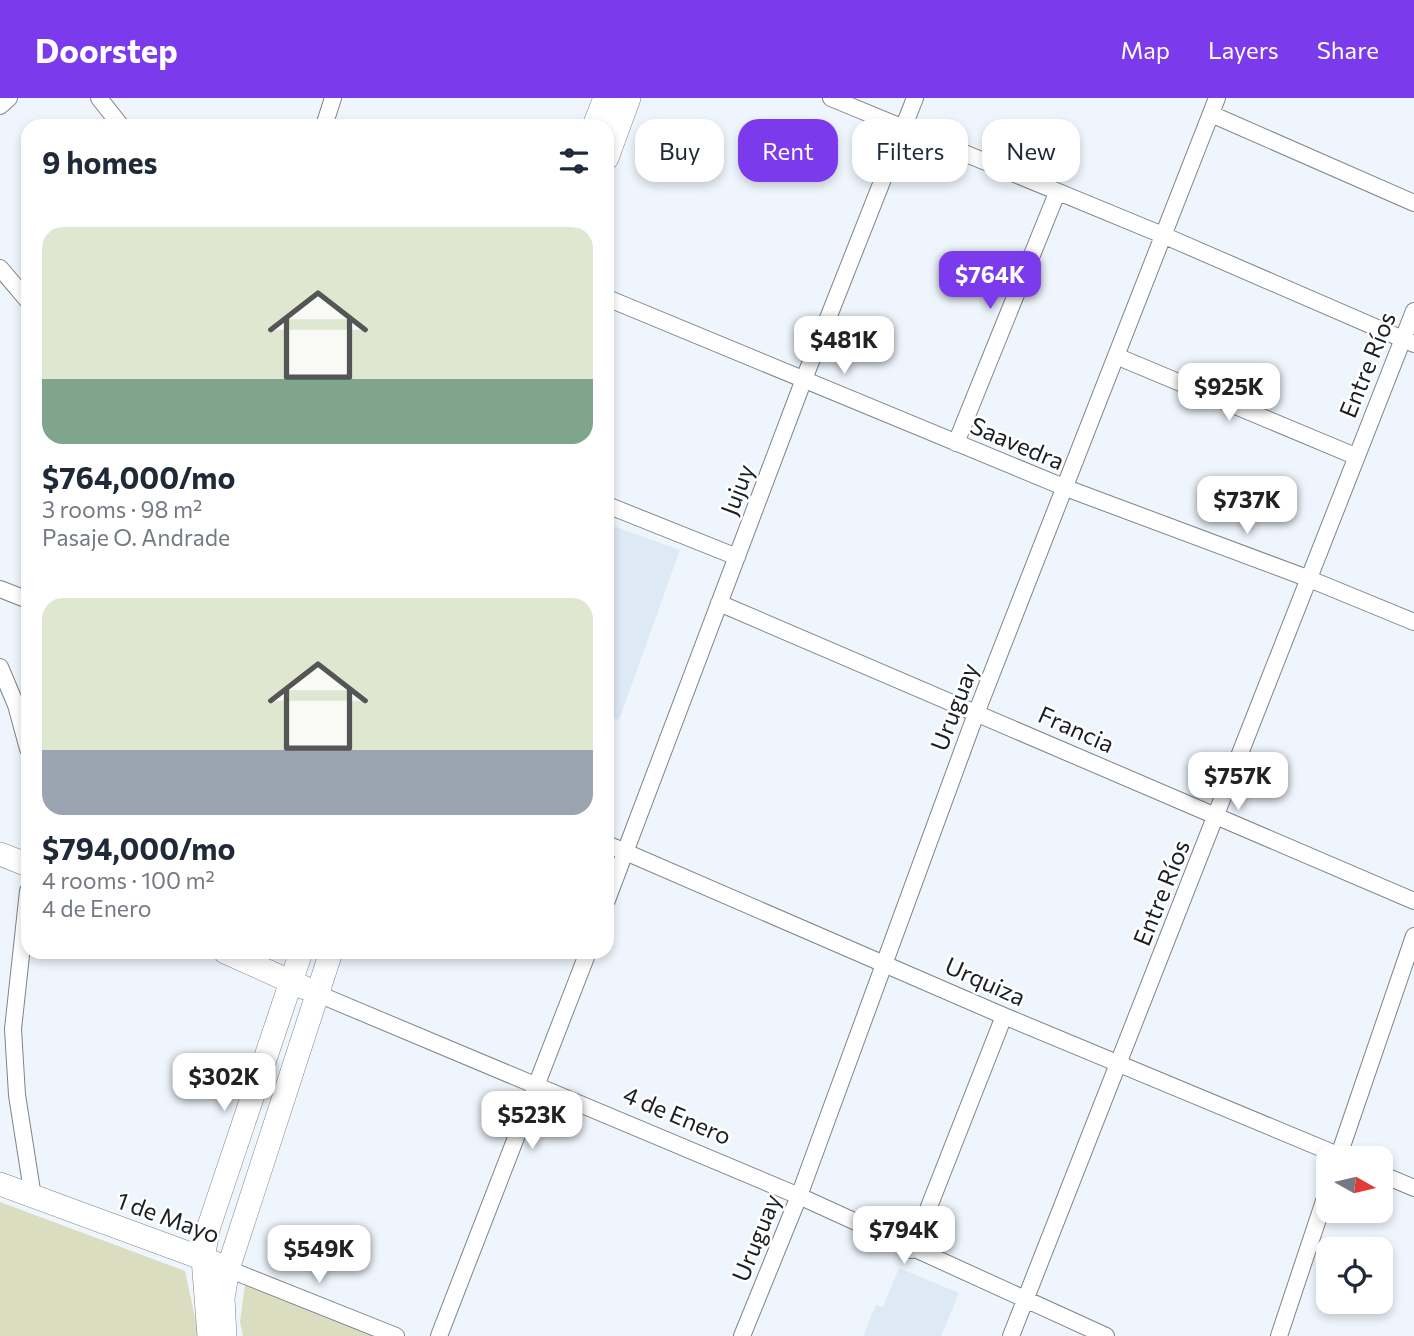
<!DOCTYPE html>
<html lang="en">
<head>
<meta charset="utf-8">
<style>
  body { margin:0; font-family:Commissioner,sans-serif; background:#f2f2f3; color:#1f2937; height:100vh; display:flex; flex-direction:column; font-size:26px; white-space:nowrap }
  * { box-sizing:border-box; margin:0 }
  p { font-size:23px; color:#747a83 }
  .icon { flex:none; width:38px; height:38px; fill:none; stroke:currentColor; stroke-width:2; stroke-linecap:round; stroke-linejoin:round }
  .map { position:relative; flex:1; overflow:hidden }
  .panel { position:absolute; left:21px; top:21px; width:593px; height:840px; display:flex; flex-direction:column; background:#fff; border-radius:21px; box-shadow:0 4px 10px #0003 }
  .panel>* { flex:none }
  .top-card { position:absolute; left:635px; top:21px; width:665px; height:63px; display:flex; gap:14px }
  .needle { width:46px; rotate:98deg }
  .tools { position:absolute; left:1316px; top:1048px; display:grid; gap:14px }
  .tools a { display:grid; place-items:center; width:77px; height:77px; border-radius:14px; background:#fff; box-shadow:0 4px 10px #0003; font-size:35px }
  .price { position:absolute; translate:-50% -60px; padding:0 16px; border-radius:14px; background:#fff; color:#222; font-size:23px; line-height:46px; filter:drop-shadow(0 2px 4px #0008) }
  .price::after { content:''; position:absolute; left:50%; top:42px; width:21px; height:16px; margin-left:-10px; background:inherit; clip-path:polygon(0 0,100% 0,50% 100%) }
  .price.on { background:#7c3aed; color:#fff }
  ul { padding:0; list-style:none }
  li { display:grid; align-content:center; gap:14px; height:371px; padding:0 21px }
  li span { display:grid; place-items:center; height:217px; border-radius:21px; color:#555 }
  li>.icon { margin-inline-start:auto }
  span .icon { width:126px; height:126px; fill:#fffc; stroke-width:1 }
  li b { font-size:30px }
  h2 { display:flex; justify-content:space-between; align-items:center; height:84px; padding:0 21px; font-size:30px }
  .tag { padding:0 24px; border-radius:21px; background:#fff; box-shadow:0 4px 10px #0003; font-size:24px; line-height:63px }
  .tag.on { background:#7c3aed; color:#fff }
  header { display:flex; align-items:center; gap:42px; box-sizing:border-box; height:98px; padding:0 35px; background:#7c3aed; color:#fff }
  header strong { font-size:33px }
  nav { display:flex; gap:38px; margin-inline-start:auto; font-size:24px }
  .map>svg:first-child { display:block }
  .built { fill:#dde9f5 }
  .green { fill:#daddc0 }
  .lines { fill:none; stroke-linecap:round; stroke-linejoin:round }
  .minor-casing { stroke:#7f848a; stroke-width:18 }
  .secondary-casing { stroke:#7f848a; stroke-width:24 }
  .minor { stroke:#fff; stroke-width:16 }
  .secondary { stroke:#fff; stroke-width:23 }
  .labels { text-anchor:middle; stroke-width:5; stroke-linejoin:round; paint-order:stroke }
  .street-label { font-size:24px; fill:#1c1e21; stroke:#fff }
</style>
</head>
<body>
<header>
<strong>Doorstep</strong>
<nav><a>Map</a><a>Layers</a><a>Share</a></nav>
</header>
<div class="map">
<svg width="1414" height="1238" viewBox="0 0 1414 1238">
  <rect width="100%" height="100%" fill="#eff5fc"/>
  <path class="built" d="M607,426L680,452L619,622L607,618Z
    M899,1170L959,1195L941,1238H863L876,1207L883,1209Z"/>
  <path class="green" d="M0,1104L185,1173L199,1238H0Z
    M245,1187L373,1238H243L240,1224Z"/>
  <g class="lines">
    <g class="minor-casing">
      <path id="minor" d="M99,0L121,28
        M831,0L1165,138L1414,246
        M0,8L9,0
        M1211,16L1414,105
        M324,28L333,0
        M0,170L28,203
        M607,200L1066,390L1307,480L1414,524
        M1116,258L1355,358
        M956,345L1057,95
        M607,407L737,459
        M0,491L28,502
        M719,505L1414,803
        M0,569L16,607L28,651
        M607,746L1004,918L1345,1060
        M28,793L13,931L17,997L33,1099
        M607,802L804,281L915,0
        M318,896L799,1098L1106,1238
        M1338,1060L1414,838
        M1381,1076L1414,1090
        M912,1152L1004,918
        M228,1171L396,1238
        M439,1238L588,854
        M742,1238L799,1098L977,613L1217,0
        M1011,1238L1414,213
        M1279,1238L1328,1091"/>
    </g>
    <g class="secondary-casing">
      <path id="secondary" d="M594,28L605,0
        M607,60L629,0
        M0,756L28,767
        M225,854L305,890
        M0,1086L215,1165
        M209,1238L203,1160L209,1128L301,854
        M225,1238L223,1200L228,1171L331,854"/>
    </g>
    <use href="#minor" class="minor"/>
    <use href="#secondary" class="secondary"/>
  </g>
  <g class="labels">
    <g class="street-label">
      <text transform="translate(1368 267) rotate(-68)" y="8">Entre Ríos</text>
      <text transform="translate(1017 346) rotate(23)" y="8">Saavedra</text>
      <text transform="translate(738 392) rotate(-69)" y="8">Jujuy</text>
      <text transform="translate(955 609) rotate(-69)" y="8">Uruguay</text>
      <text transform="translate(1076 632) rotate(24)" y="8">Francia</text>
      <text transform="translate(1162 795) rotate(-68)" y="8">Entre Ríos</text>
      <text transform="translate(985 884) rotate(24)" y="8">Urquiza</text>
      <text transform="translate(677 1018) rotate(23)" y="8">4 de Enero</text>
      <text transform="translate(168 1120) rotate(20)" y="8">1 de Mayo</text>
      <text transform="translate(757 1140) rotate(-68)" y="8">Uruguay</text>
    </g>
  </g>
</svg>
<div class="tools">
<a><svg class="needle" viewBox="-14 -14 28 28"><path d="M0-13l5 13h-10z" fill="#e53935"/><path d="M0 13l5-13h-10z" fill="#747a83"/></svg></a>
<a><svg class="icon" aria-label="locate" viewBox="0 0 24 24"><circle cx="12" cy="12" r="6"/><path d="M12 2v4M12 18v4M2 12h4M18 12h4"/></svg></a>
</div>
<b class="price on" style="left:990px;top:213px">$764K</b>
<b class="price" style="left:844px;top:278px">$481K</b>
<b class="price" style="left:1229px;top:325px">$925K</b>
<b class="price" style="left:1247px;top:438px">$737K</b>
<b class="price" style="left:1238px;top:714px">$757K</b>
<b class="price" style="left:224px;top:1015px">$302K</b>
<b class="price" style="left:532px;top:1053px">$523K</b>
<b class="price" style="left:904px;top:1168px">$794K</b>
<b class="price" style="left:319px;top:1187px">$549K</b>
<div class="top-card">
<a class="tag">Buy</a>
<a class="tag on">Rent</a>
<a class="tag">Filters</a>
<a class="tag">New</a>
</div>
<section class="panel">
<h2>9 homes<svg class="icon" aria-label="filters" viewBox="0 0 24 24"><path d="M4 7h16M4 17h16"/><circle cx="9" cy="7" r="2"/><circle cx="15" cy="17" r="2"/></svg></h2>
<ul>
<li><span style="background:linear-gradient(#dfe7d0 70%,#7fa58c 0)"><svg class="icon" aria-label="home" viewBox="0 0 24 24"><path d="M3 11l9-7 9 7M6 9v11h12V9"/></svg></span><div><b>$764,000/mo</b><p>3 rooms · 98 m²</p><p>Pasaje O. Andrade</p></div></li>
<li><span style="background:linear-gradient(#dfe7d0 70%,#9aa5b1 0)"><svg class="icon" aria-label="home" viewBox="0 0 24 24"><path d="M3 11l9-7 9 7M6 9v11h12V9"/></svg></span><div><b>$794,000/mo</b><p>4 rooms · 100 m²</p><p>4 de Enero</p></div></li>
</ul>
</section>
</div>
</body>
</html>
